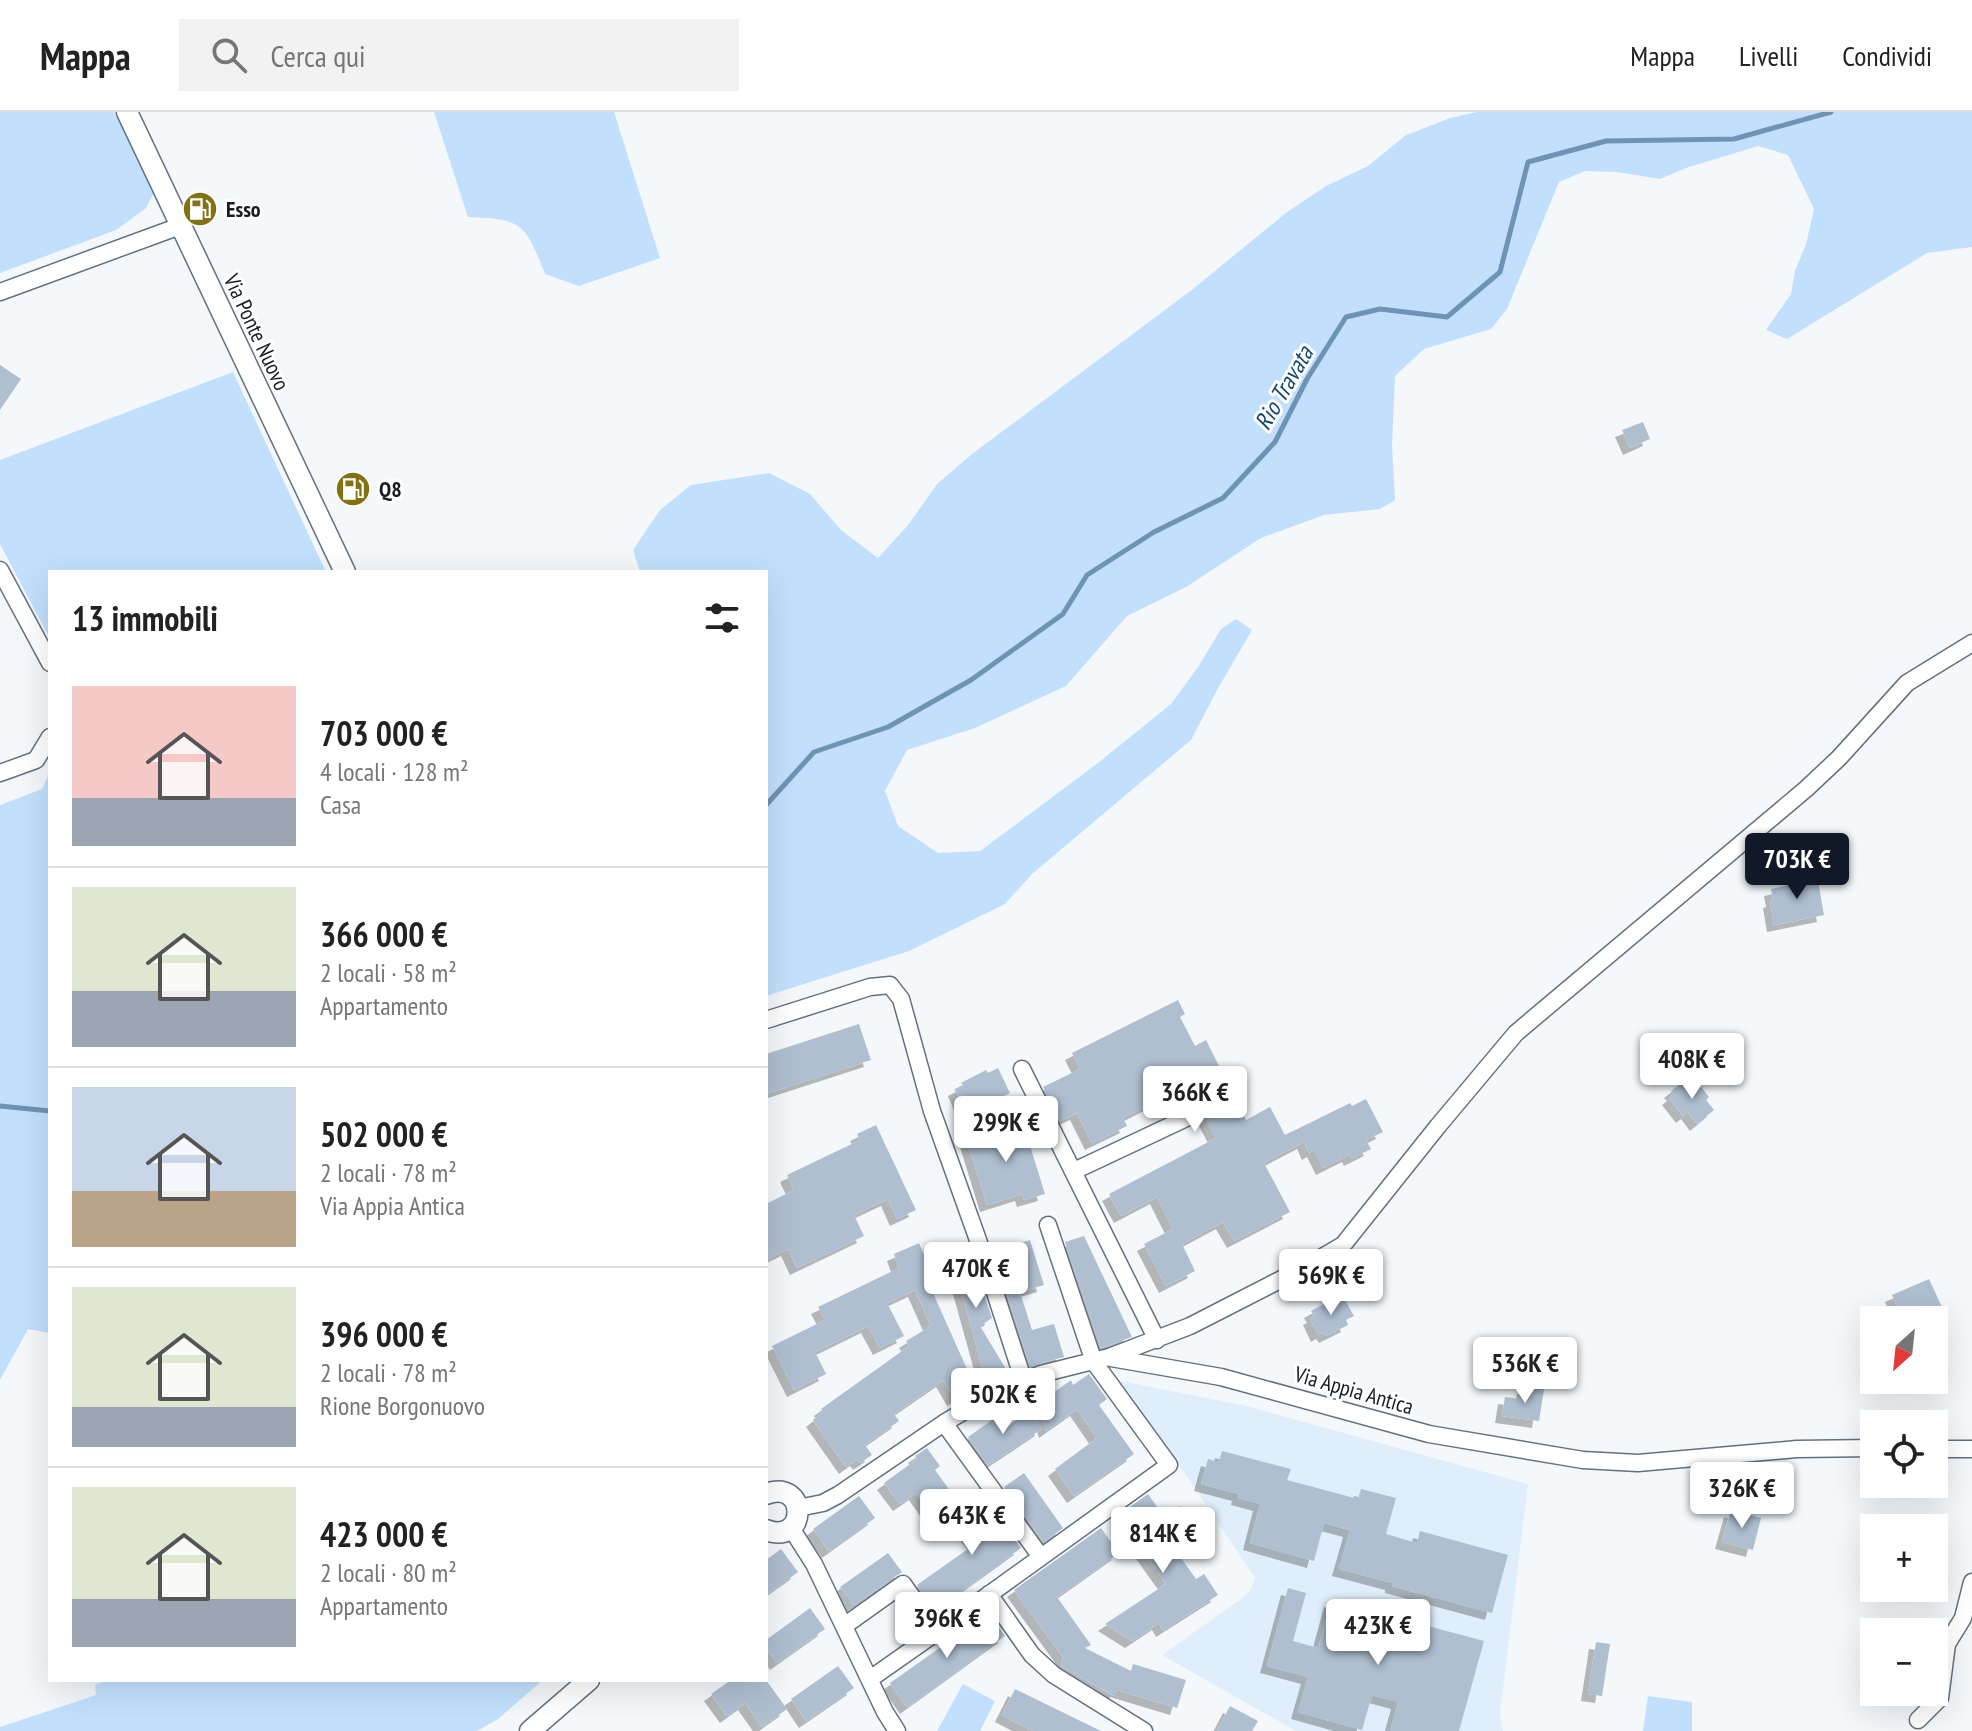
<!DOCTYPE html>
<html lang="it">
<head>
<meta charset="utf-8">
<style>
  body { margin:0; font-family:"PT Sans Narrow",sans-serif; background:#f2f2f2; color:#222; height:100vh; display:flex; flex-direction:column; font-size:30px; white-space:nowrap }
  * { box-sizing:border-box; margin:0 }
  p { font-size:26px; color:#767676 }
  .icon { flex:none; width:44px; height:44px; fill:none; stroke:currentColor; stroke-width:2; stroke-linecap:round; stroke-linejoin:round }
  .map { position:relative; flex:1; overflow:hidden }
  .side { position:absolute; left:48px; top:458px; width:720px; height:1112px; display:flex; flex-direction:column; background:#fff; border-radius:0px; box-shadow:0 8px 32px #0002 }
  .side>* { flex:none }
  .needle { width:52px; rotate:207deg }
  .tools { position:absolute; left:1860px; top:1194px; display:grid; gap:16px }
  .tools a { display:grid; place-items:center; width:88px; height:88px; border-radius:0px; background:#fff; box-shadow:0 8px 32px #0002; font-size:40px }
  .price { position:absolute; translate:-50% -68px; padding:0 18px; border-radius:8px; background:#fff; color:#222; font-size:26px; line-height:52px; filter:drop-shadow(0 2px 4px #0008) }
  .price::after { content:''; position:absolute; left:50%; top:48px; width:24px; height:18px; margin-left:-12px; background:inherit; clip-path:polygon(0 0,100% 0,50% 100%) }
  .price.selected { background:#111827; color:#fff }
  ul { padding:0; list-style:none }
  li { display:flex; align-items:center; gap:24px; height:200px; padding:0 24px }
  li+li { border-top:2px solid #e0e0e0 }
  li span { display:grid; place-items:center; flex:none; width:224px; height:160px; border-radius:0px; color:#555 }
  li>.icon { margin-inline-start:auto }
  span .icon { width:96px; height:96px; fill:#fffc; stroke-width:1 }
  li b { font-size:34px }
  h2 { display:flex; justify-content:space-between; align-items:center; height:96px; padding:0 24px; font-size:34px }
  header { display:flex; align-items:center; gap:48px; box-sizing:border-box; height:112px; padding:0 40px; background:#fff; border-bottom:2px solid #e0e0e0 }
  header strong { font-size:38px }
  nav { display:flex; gap:44px; margin-inline-start:auto; font-size:28px }
  .search { width:560px; height:72px; background:#f2f2f2; display:flex; align-items:center; gap:20px; box-sizing:border-box; padding:0 28px; border-radius:0px; color:#767676; font-size:30px }
  .map>svg:first-child { display:block }
  .built { fill:#e0eefb }
  .green { fill:#c2e0fd }
  .lines { fill:none; stroke-linecap:round; stroke-linejoin:round }
  .stream { stroke:#6f93b5; stroke-width:5 }
  .building { fill:#afbfd0; filter:url(#shadow) }
  .minor-casing { stroke:#627180; stroke-width:19 }
  .tertiary-casing { stroke:#627180; stroke-width:23 }
  .minor { stroke:#fff; stroke-width:16 }
  .tertiary { stroke:#fff; stroke-width:20 }
  .labels { text-anchor:middle; stroke-width:6; stroke-linejoin:round; paint-order:stroke }
  .poi-label { font-size:22px; font-weight:bold; fill:#171d23; stroke:#fff; text-anchor:start }
  .street-label { font-size:22px; fill:#171d23; stroke:#fff }
  .water-label { font-size:24px; font-style:italic; fill:#104570; stroke:#fff }
</style>
</head>
<body>
<header>
<strong>Mappa</strong>
<div class="search"><svg class="icon" aria-label="search" viewBox="0 0 24 24"><circle cx="10" cy="10" r="6"/><path d="M15 15l6 6"/></svg>Cerca qui</div>
<nav><a>Mappa</a><a>Livelli</a><a>Condividi</a></nav>
</header>
<div class="map">
<svg width="1972" height="1619" viewBox="0 0 1972 1619">
  <defs>
    <filter id="shadow"><feDropShadow dx="-7" dy="7" stdDeviation="0" flood-color="#0004"/></filter>
  </defs>
  <rect width="100%" height="100%" fill="#f4f8fb"/>
  <path class="built" d="M1116,1268L1247,1294L1528,1372L1500,1602L1503,1619H1296L1162,1543L1245,1484L1251,1477L1255,1466L1182,1357Z"/>
  <path class="green" d="M0,0H114L155,79L146,96L116,118L0,161Z
    M434,0H614L660,146L579,174L545,162C525,112 524,107 468,105Z
    M1477,0H1972V135L1927,141L1787,227L1766,218L1791,182L1795,159L1806,132L1814,97L1788,43L1758,34L1686,56L1660,67L1617,60L1585,59L1559,70L1507,197L1491,217L1424,237L1395,264L1392,334L1395,388L1380,397L1324,403L1261,426L1186,475L1127,504L1066,574L975,616L907,638L885,679L898,714L938,741L980,739L1098,651L1171,592L1198,555L1221,517L1236,507L1252,518L1217,578L1191,628L1032,762L1005,792L909,839L766,884V460H640L633,438L660,398L691,373L769,361L810,382L841,418L878,446L909,412L937,372L972,342L1193,177L1287,100L1326,74L1368,54L1406,23L1450,6Z
    M233,260L326,460H50V527L0,432V348Z
    M50,659V1221L28,1217L0,1268V693L42,677Z
    M107,1568H543L498,1607L477,1619H0V1615L96,1583L95,1573Z
    M963,1572L995,1589L980,1619H937Z
    M1648,1584L1692,1590V1619H1643Z"/>
  <g class="lines">
    <path class="stream" d="M766,693L814,640L888,615L971,568L1063,502L1087,463L1154,420L1223,386L1275,330L1307,267L1346,205L1380,197L1447,205L1500,160L1528,50L1606,29L1734,27L1831,0
      M0,994L50,999"/>
  </g>
  <path class="building" d="M0,253L21,267L0,298Z
    M1643,310L1650,327L1630,336L1622,318Z
    M1817,763L1824,803L1774,813L1770,789L1773,788L1771,777L1793,772L1792,768Z
    M1178,888L1185,902L1180,905L1195,934L1206,928L1246,1008L1270,995L1285,1023L1350,991L1352,994L1366,987L1383,1020L1366,1028L1371,1037L1351,1047L1349,1043L1323,1056L1314,1038L1309,1041L1304,1030L1264,1051L1290,1100L1234,1129L1223,1110L1182,1132L1195,1159L1166,1174L1144,1132L1173,1117L1157,1085L1121,1104L1109,1082L1216,1026L1206,1007L1207,996L1198,990L1189,973L1123,1006L1127,1014L1092,1031L1077,1001L1060,1009L1043,975L1080,957L1072,941Z
    M859,912L871,948L766,982V942Z
    M998,956L1010,981L966,1004L955,977L963,973L961,971L986,958L988,961Z
    M1688,966L1695,974L1698,971L1709,985L1706,988L1714,998L1697,1012L1688,1000L1683,1004L1669,986L1674,982L1671,979Z
    M1022,1008L1045,1082L1024,1088L1022,1082L987,1093L967,1028L977,1025L975,1022Z
    M876,1013L916,1098L897,1107L888,1087L854,1103L864,1124L797,1156L788,1137L766,1148V1092L794,1078L787,1063L860,1028L857,1022Z
    M1084,1124L1132,1225L1101,1236L1065,1130Z
    M1030,1128L1044,1173L1020,1180L1032,1218L1054,1212L1064,1245L1030,1254L997,1150L1004,1147L1001,1137Z
    M919,1131L935,1169L929,1172L975,1275L954,1287L943,1268L894,1302L899,1309L865,1333L872,1343L860,1351L857,1347L846,1355L813,1308L823,1300L821,1297L909,1234L906,1229L931,1214L915,1178L887,1191L904,1224L880,1236L868,1214L815,1240L826,1262L794,1278L772,1234L825,1208L818,1195L899,1156L894,1142Z
    M968,1133L992,1206L980,1214L1006,1257L986,1269L950,1139Z
    M1929,1167L1948,1208H1903L1892,1183Z
    M1333,1187L1336,1192L1345,1188L1354,1204L1346,1208L1348,1213L1326,1224L1323,1220L1318,1223L1310,1206L1314,1204L1311,1199Z
    M1089,1262L1107,1287L1099,1293L1134,1342L1074,1384L1055,1357L1097,1326L1077,1297L1046,1319L1038,1292L1071,1268L1073,1273Z
    M1524,1275L1544,1277L1539,1309L1502,1304L1505,1285L1522,1287Z
    M1030,1298L1042,1317L988,1353L968,1325L999,1303L1007,1315Z
    M927,1336L940,1354L935,1358L954,1384L930,1401L916,1381L900,1392L884,1371L917,1347L915,1344Z
    M1222,1339L1291,1357L1287,1368L1358,1387L1361,1377L1396,1386L1386,1422L1417,1431L1420,1419L1508,1443L1492,1501L1392,1474V1471L1339,1457L1350,1418L1324,1411L1314,1449L1250,1431L1260,1392L1238,1386L1239,1382L1201,1372L1208,1347L1219,1350Z
    M1024,1361L1063,1416L1044,1430L1004,1375Z
    M1148,1382L1165,1406L1181,1394L1193,1410L1168,1428L1196,1467L1204,1462L1218,1483L1163,1518L1159,1511L1132,1529L1105,1512L1166,1472L1141,1437L1150,1430L1127,1397Z
    M859,1384L875,1406L829,1439L813,1417Z
    M987,1389L1021,1436L935,1498L917,1473L975,1432L959,1410Z
    M1731,1398L1761,1406L1753,1438L1722,1430Z
    M1101,1416L1119,1441L1057,1485L1091,1533L1085,1536L1131,1559L1133,1552L1186,1568L1177,1596L1117,1578L1114,1584L1061,1554L1063,1545L1014,1478Z
    M781,1437L798,1460L766,1483V1448Z
    M888,1441L902,1460L854,1493L840,1475Z
    M1288,1476L1306,1481L1293,1529L1318,1536L1331,1488L1484,1529L1459,1619H1390L1398,1590L1372,1583L1362,1618L1298,1600L1308,1565L1267,1554Z
    M810,1496L825,1517L777,1551L766,1535V1528Z
    M989,1501L1005,1524L907,1595L890,1571Z
    M1596,1530L1610,1532L1602,1584L1588,1582Z
    M838,1554L854,1576L806,1609L791,1587Z
    M731,1568H766L787,1597L762,1615L745,1591L727,1604L711,1582Z
    M1015,1577L1101,1619H1033L1002,1603Z
    M1230,1594L1258,1609L1252,1619H1217Z"/>
  <g class="lines">
    <g class="minor-casing">
      <path id="minor" d="M0,180L180,114
        M0,458L50,551
        M0,661L36,648L50,625
        M766,908L870,875L890,873L901,887L932,999L978,1128L1023,1267
        M1022,957L1157,1228
        M1074,1059L1197,1001
        M1111,1246L1221,1265L1429,1322L1583,1348L1638,1351L1797,1337L1874,1336
        M944,1311L1041,1445
        M1934,1337H1972
        M798,1396L823,1391L838,1383L944,1311L998,1279L1041,1262L1109,1245L1190,1214L1307,1154L1343,1133L1438,1014L1516,921L1806,677L1839,646L1907,571L1972,531
        M791,1416L814,1452L885,1600L897,1619
        M989,1482L1032,1543L1054,1563L1144,1619
        M844,1514L903,1472L937,1520L870,1567
        M937,1520L1169,1353L1094,1250L1048,1113
        M1918,1608L1940,1586L1947,1532L1963,1506L1972,1470"/>
    </g>
    <g class="tertiary-casing">
      <path id="tertiary" d="M127,0L345,460
        M766,1382C808,1366 808,1434 766,1418
        M530,1619L589,1568"/>
    </g>
    <use href="#minor" class="minor"/>
    <use href="#tertiary" class="tertiary"/>
  </g>
  <defs>
    <g id="fuel-disc" transform="scale(1.8)"><circle r="9.5" fill="#837214" stroke="#fff"/><path d="M-5.5-6h7V0h2V4h1.3V-2.5L3-4.5l.8-.8L6-3V5H2.5V1h-1V6h-7ZM-4.2-4.7v3.2H.2V-4.7Z" fill="#fff"/></g>
  </defs>
  <g fill-rule="evenodd">
    <use href="#fuel-disc" x="200" y="97"/>
    <use href="#fuel-disc" x="353" y="377"/>
  </g>
  <g class="labels">
    <g class="poi-label">
      <text x="226" y="105">Esso</text>
      <text x="379" y="385">Q8</text>
    </g>
    <g class="street-label">
      <text transform="translate(257 220) rotate(65)" y="8">Via Ponte Nuovo</text>
      <text transform="translate(1354 1278) rotate(16)" y="8">Via Appia Antica</text>
    </g>
    <g class="water-label">
      <text transform="translate(1284 276) rotate(-60)" y="8">Rio Travata</text>
    </g>
  </g>
</svg>
<div class="tools">
<a><svg class="needle" viewBox="-14 -14 28 28"><path d="M0-13l5 13h-10z" fill="#e53935"/><path d="M0 13l5-13h-10z" fill="#767676"/></svg></a>
<a><svg class="icon" aria-label="locate" viewBox="0 0 24 24"><circle cx="12" cy="12" r="6"/><path d="M12 2v4M12 18v4M2 12h4M18 12h4"/></svg></a>
<a>+</a>
<a>−</a>
</div>
<b class="price selected" style="left:1797px;top:789px">703K €</b>
<b class="price" style="left:1692px;top:989px">408K €</b>
<b class="price" style="left:1195px;top:1022px">366K €</b>
<b class="price" style="left:1006px;top:1052px">299K €</b>
<b class="price" style="left:976px;top:1198px">470K €</b>
<b class="price" style="left:1331px;top:1205px">569K €</b>
<b class="price" style="left:1525px;top:1293px">536K €</b>
<b class="price" style="left:1003px;top:1324px">502K €</b>
<b class="price" style="left:1742px;top:1418px">326K €</b>
<b class="price" style="left:972px;top:1445px">643K €</b>
<b class="price" style="left:1163px;top:1463px">814K €</b>
<b class="price" style="left:947px;top:1548px">396K €</b>
<b class="price" style="left:1378px;top:1555px">423K €</b>
<section class="side">
<h2>13 immobili<svg class="icon" aria-label="filters" viewBox="0 0 24 24"><path d="M4 7h16M4 17h16"/><circle cx="9" cy="7" r="2"/><circle cx="15" cy="17" r="2"/></svg></h2>
<ul>
<li><span style="background:linear-gradient(#f6c9c9 70%,#9aa5b1 0)"><svg class="icon" aria-label="home" viewBox="0 0 24 24"><path d="M3 11l9-7 9 7M6 9v11h12V9"/></svg></span><div><b>703 000 €</b><p>4 locali · 128 m²</p><p>Casa</p></div></li>
<li><span style="background:linear-gradient(#dfe7d0 65%,#9aa5b1 0)"><svg class="icon" aria-label="home" viewBox="0 0 24 24"><path d="M3 11l9-7 9 7M6 9v11h12V9"/></svg></span><div><b>366 000 €</b><p>2 locali · 58 m²</p><p>Appartamento</p></div></li>
<li><span style="background:linear-gradient(#c9d6e8 65%,#b9a48a 0)"><svg class="icon" aria-label="home" viewBox="0 0 24 24"><path d="M3 11l9-7 9 7M6 9v11h12V9"/></svg></span><div><b>502 000 €</b><p>2 locali · 78 m²</p><p>Via Appia Antica</p></div></li>
<li><span style="background:linear-gradient(#dfe7d0 75%,#9aa5b1 0)"><svg class="icon" aria-label="home" viewBox="0 0 24 24"><path d="M3 11l9-7 9 7M6 9v11h12V9"/></svg></span><div><b>396 000 €</b><p>2 locali · 78 m²</p><p>Rione Borgonuovo</p></div></li>
<li><span style="background:linear-gradient(#dfe7d0 70%,#9aa5b1 0)"><svg class="icon" aria-label="home" viewBox="0 0 24 24"><path d="M3 11l9-7 9 7M6 9v11h12V9"/></svg></span><div><b>423 000 €</b><p>2 locali · 80 m²</p><p>Appartamento</p></div></li>
</ul>
</section>
</div>
</body>
</html>
